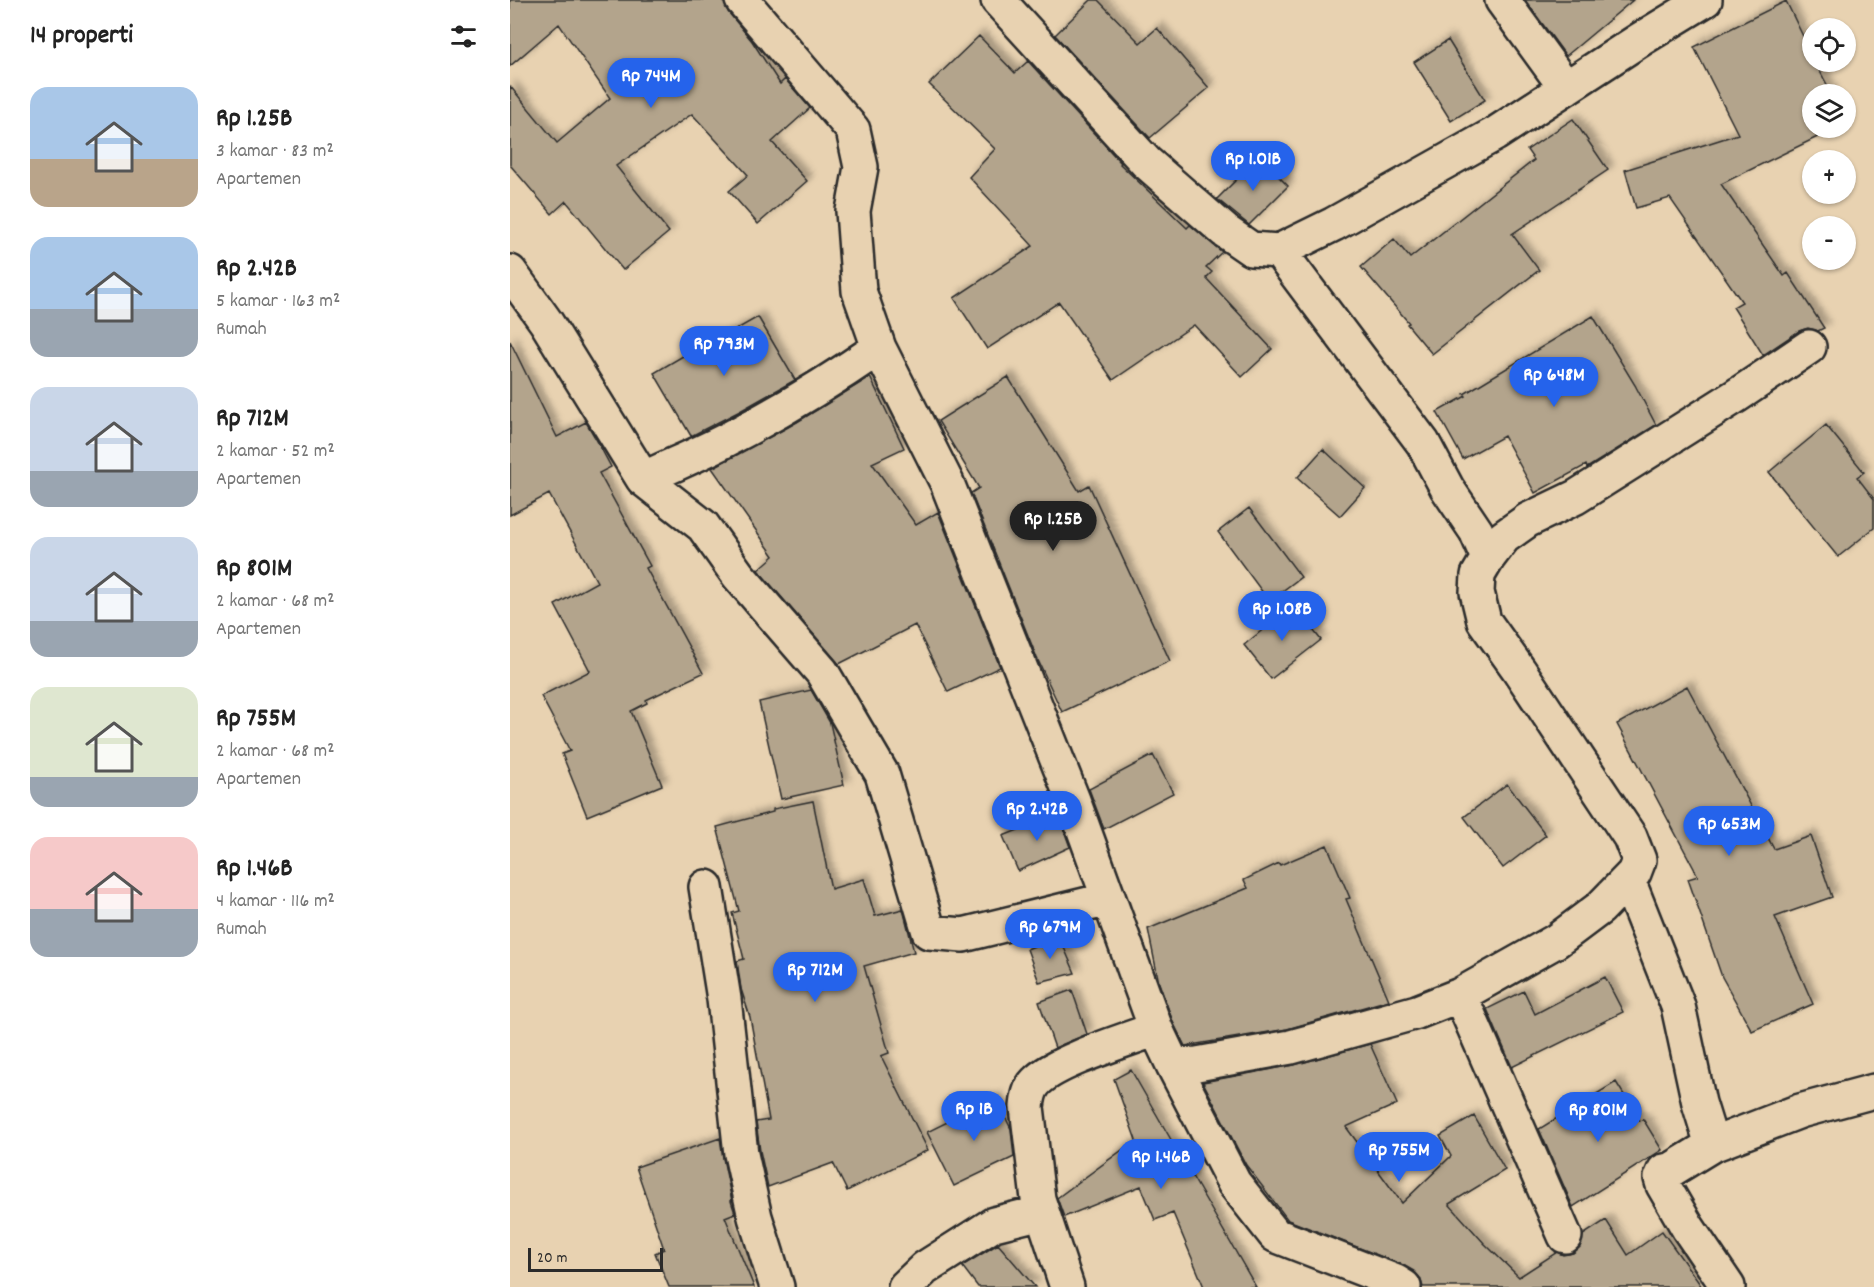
<!DOCTYPE html>
<html lang="id">
<head>
<meta charset="utf-8">
<style>
  body { margin:0; font-family:Dekko,sans-serif; background:#f6f6f6; color:#222; height:100vh; display:flex; flex-direction:column; font-size:22px; white-space:nowrap }
  * { box-sizing:border-box; margin:0 }
  p { font-size:20px; color:#767676 }
  .icon { flex:none; width:33px; height:33px; fill:none; stroke:currentColor; stroke-width:2; stroke-linecap:round; stroke-linejoin:round }
  .map { position:relative; flex:1; overflow:hidden }
  .panel { display:flex; flex-direction:column; background:#fff; width:510px }
  .panel>* { flex:none }
  .tools { position:absolute; left:1292px; top:18px; display:grid; gap:12px }
  .tools a { display:grid; place-items:center; width:54px; height:54px; border-radius:50%; background:#fff; box-shadow:0 2px 4px #0004; font-size:30px }
  .scale { position:absolute; left:18px; bottom:15px; width:135px; box-sizing:border-box; padding-left:6px; border:3px solid #2b2b2b; border-top:0; font-size:16px; line-height:21px; white-space:nowrap; color:#2b2b2b; -webkit-text-stroke:4px #e8d2b1; paint-order:stroke }
  .price { position:absolute; translate:-50% -51px; padding:0 14px; border-radius:21px; background:#2563eb; color:#fff; font-size:20px; line-height:39px; filter:drop-shadow(0 2px 3px #0008) }
  .price::after { content:''; position:absolute; left:50%; top:36px; width:18px; height:14px; margin-left:-9px; background:inherit; clip-path:polygon(0 0,100% 0,50% 100%) }
  .price.selected { background:#222; color:#fff }
  ul { padding:0; list-style:none }
  li { display:flex; align-items:center; gap:18px; height:150px; padding:0 30px }
  li span { display:grid; place-items:center; flex:none; width:168px; height:120px; border-radius:18px; color:#555 }
  li>.icon { margin-inline-start:auto }
  span .icon { width:72px; height:72px; fill:#fffc; stroke-width:1 }
  li b { font-size:26px }
  h2 { display:flex; justify-content:space-between; align-items:center; height:72px; padding:0 30px; font-size:26px }
  main { display:flex; flex:1; min-height:0 }
  .map>svg:first-child { display:block }
  .building { fill:#b3a48c; stroke:#2b2b2b; stroke-width:1.5; filter:url(#shadow) }
  .lines { fill:none; stroke-linecap:round; stroke-linejoin:round }
  .minor-casing { stroke:#2b2b2b; stroke-width:38 }
  .minor { stroke:#e8d2b1; stroke-width:33 }
</style>
</head>
<body>
<main>
<section class="panel">
<h2>14 properti<svg class="icon" aria-label="filters" viewBox="0 0 24 24"><path d="M4 7h16M4 17h16"/><circle cx="9" cy="7" r="2"/><circle cx="15" cy="17" r="2"/></svg></h2>
<ul>
<li><span style="background:linear-gradient(#a9c7e8 60%,#b9a48a 0)"><svg class="icon" aria-label="home" viewBox="0 0 24 24"><path d="M3 11l9-7 9 7M6 9v11h12V9"/></svg></span><div><b>Rp 1.25B</b><p>3 kamar · 83 m²</p><p>Apartemen</p></div></li>
<li><span style="background:linear-gradient(#a9c7e8 60%,#9aa5b1 0)"><svg class="icon" aria-label="home" viewBox="0 0 24 24"><path d="M3 11l9-7 9 7M6 9v11h12V9"/></svg></span><div><b>Rp 2.42B</b><p>5 kamar · 163 m²</p><p>Rumah</p></div></li>
<li><span style="background:linear-gradient(#c9d6e8 70%,#9aa5b1 0)"><svg class="icon" aria-label="home" viewBox="0 0 24 24"><path d="M3 11l9-7 9 7M6 9v11h12V9"/></svg></span><div><b>Rp 712M</b><p>2 kamar · 52 m²</p><p>Apartemen</p></div></li>
<li><span style="background:linear-gradient(#c9d6e8 70%,#9aa5b1 0)"><svg class="icon" aria-label="home" viewBox="0 0 24 24"><path d="M3 11l9-7 9 7M6 9v11h12V9"/></svg></span><div><b>Rp 801M</b><p>2 kamar · 68 m²</p><p>Apartemen</p></div></li>
<li><span style="background:linear-gradient(#dfe7d0 75%,#9aa5b1 0)"><svg class="icon" aria-label="home" viewBox="0 0 24 24"><path d="M3 11l9-7 9 7M6 9v11h12V9"/></svg></span><div><b>Rp 755M</b><p>2 kamar · 68 m²</p><p>Apartemen</p></div></li>
<li><span style="background:linear-gradient(#f6c9c9 60%,#9aa5b1 0)"><svg class="icon" aria-label="home" viewBox="0 0 24 24"><path d="M3 11l9-7 9 7M6 9v11h12V9"/></svg></span><div><b>Rp 1.46B</b><p>4 kamar · 116 m²</p><p>Rumah</p></div></li>
</ul>
</section>
<div class="map">
<svg width="1364" height="1287" viewBox="0 0 1364 1287">
  <defs>
    <filter id="shadow"><feDropShadow dx="5.5" dy="-5.5" stdDeviation="3" flood-color="#0004"/></filter>
  </defs>
  <rect width="100%" height="100%" fill="#e8d2b1"/>
  <filter id="ink" filterUnits="userSpaceOnUse"><feTurbulence type="fractalNoise" baseFrequency=".0167" numOctaves="2"/><feDisplacementMap in="SourceGraphic" scale="12" xChannelSelector="R" yChannelSelector="G"/><feConvolveMatrix kernelMatrix="1 2 1 2 8 2 1 2 1" color-interpolation-filters="sRGB"/></filter>
  <g filter="url(#ink)">
    <path class="building" d="M0,0H214L218,12L242,41L270,84L275,79L300,108L262,142L297,181L248,224L219,191L238,175L182,114L106,166L159,232L113,270L56,201L42,214L0,165V86L47,143L100,98L49,24L0,66Z
      M581,0H588L630,43L647,28L699,88L640,138L545,35Z
      M1015,0H1123L1056,56Z
      M1276,1L1302,55V62H1305L1322,94H1302V128H1326L1211,184L1274,276L1278,273L1314,328L1308,331L1298,328L1289,331L1253,355L1223,307L1232,302L1160,198L1126,208L1115,170L1228,134L1184,47Z
      M469,36L505,73L518,61L611,163L610,164L677,228L680,225L712,252L696,267L702,272L696,278L762,349L732,377L684,325L603,380L549,302L477,349L444,298L523,246L459,177L485,149L419,84Z
      M938,40L975,100L941,121L904,62Z
      M1063,119L1098,170L1002,234L1029,270L922,354L897,324L899,323L851,267L884,239L900,258L1024,160L1017,150Z
      M749,157L778,186L739,225L707,199Z
      M1083,316L1125,385L1146,425L1077,468L1076,465L1025,493L994,436L953,459L927,412L956,396L954,394Z
      M248,317L285,380L230,411L181,436L144,373L195,343L197,346Z
      M0,341L47,437L76,422L86,439L101,467L89,473L140,566L136,568L193,673L136,700L137,703L121,711L152,785L77,816L52,754L60,751L31,696L80,671L45,605L87,582L39,494L0,515Z
      M360,377L394,448L362,463L406,525L428,512L490,667L438,692L405,625L329,664L248,570L264,556L202,468L287,422Z
      M498,377L569,491L579,485L660,661L552,712L527,658L461,493L469,488L428,421Z
      M1316,425L1354,472L1347,477L1364,499V528L1328,557L1259,472Z
      M813,449L855,488L830,516L787,478Z
      M739,508L791,577L759,601L708,532Z
      M783,605L811,640L761,679L734,645Z
      M1177,686L1264,849L1301,836L1322,897L1265,917L1303,1004L1242,1031L1212,977L1178,879L1188,876L1107,724Z
      M301,690L320,723L334,785L271,799L249,702Z
      M643,755L663,793L594,829L579,789Z
      M997,784L1036,835L993,868L954,817Z
      M303,801L321,889L354,879L365,916L393,909L404,952L354,966L379,1053L371,1056L418,1150L337,1191L323,1163L258,1187L250,1151L246,1122L259,1120L240,1017L231,989L227,961L234,959L222,913L229,911L207,827L263,812V809Z
      M548,814L560,847L508,871L493,836Z
      M817,845L840,898L836,899L879,1000L777,1029L675,1046L663,1022L649,983L638,929L738,888L734,880L769,863L770,865Z
      M549,936L565,973L529,982L517,949Z
      M1095,977L1113,1012L1002,1067L977,1009L1014,991L1025,1014Z
      M562,990L577,1034L545,1048L529,1002Z
      M860,1044L887,1104L836,1127L892,1203L941,1156L930,1136L964,1116L995,1170L939,1204L974,1243L1009,1277L1047,1252L1053,1255L1063,1253L1070,1247L1073,1235L1096,1220L1118,1255L1152,1231L1192,1287H913L910,1278L904,1271L893,1265L778,1220L736,1165L693,1082L784,1065Z
      M621,1070L667,1150L746,1287H694L663,1213L645,1220L631,1186L554,1217L547,1198L615,1148L627,1143L604,1079Z
      M1106,1082L1130,1121L1133,1119L1152,1150L1063,1207L1029,1129Z
      M486,1098L501,1129L504,1157L444,1186L417,1132Z
      M210,1138L213,1158L222,1201H221L225,1213L215,1217L244,1287H159L145,1253L154,1249L126,1167Z
      M488,1244L525,1287H468L452,1266Z"/>
    <g class="lines">
      <g class="minor-casing">
        <path id="minor" d="M232,0L343,130L351,167L343,211L349,291L369,348L437,483L563,800L646,1029L663,1065L724,1183L765,1235L886,1282L894,1287
          M488,0L636,162L715,231L741,249L769,251L824,224L985,134L1131,39L1195,0
          M992,0L1056,88
          M769,251L913,443L937,488L966,531L978,558
          M0,272L36,322L133,479L193,526L228,575L312,672L372,774L419,932L453,935L599,899
          M133,479C162,465 192,453 220,438C272,411 321,381 369,348
          M1118,880L1168,1006L1189,1103L1202,1145L1290,1111L1364,1091
          M196,887L214,999L231,1154L245,1217L267,1287
          M950,995L1055,1236
          M663,1065L687,1064L781,1047L907,1012L950,995L1046,941L1090,908L1124,873L1129,860L1120,837L1009,670L974,621L967,592L968,575L978,558L994,537L1018,520L1066,497L1226,396L1299,347
          M1202,1145L1161,1170L1154,1171L1151,1178L1153,1185L1178,1228L1218,1287
          M395,1287L415,1268L484,1224L532,1212
          M557,1287L528,1199L517,1107C518,1098 519,1089 526,1082C546,1061 617,1040 646,1029"/>
      </g>
      <use href="#minor" class="minor"/>
    </g>
  </g>
</svg>
<div class="tools">
<a><svg class="icon" aria-label="locate" viewBox="0 0 24 24"><circle cx="12" cy="12" r="6"/><path d="M12 2v4M12 18v4M2 12h4M18 12h4"/></svg></a>
<a><svg class="icon" aria-label="layers" viewBox="0 0 24 24"><path d="M12 4l9 5-9 5-9-5zM3 14l9 5 9-5"/></svg></a>
<a>+</a>
<a>−</a>
</div>
<div class="scale">20 m</div>
<b class="price" style="left:141px;top:109px">Rp 744M</b>
<b class="price" style="left:743px;top:192px">Rp 1.01B</b>
<b class="price" style="left:214px;top:377px">Rp 793M</b>
<b class="price" style="left:1044px;top:408px">Rp 648M</b>
<b class="price selected" style="left:543px;top:552px">Rp 1.25B</b>
<b class="price" style="left:772px;top:642px">Rp 1.08B</b>
<b class="price" style="left:527px;top:842px">Rp 2.42B</b>
<b class="price" style="left:1219px;top:857px">Rp 653M</b>
<b class="price" style="left:540px;top:960px">Rp 679M</b>
<b class="price" style="left:305px;top:1003px">Rp 712M</b>
<b class="price" style="left:464px;top:1142px">Rp 1B</b>
<b class="price" style="left:1088px;top:1143px">Rp 801M</b>
<b class="price" style="left:889px;top:1183px">Rp 755M</b>
<b class="price" style="left:651px;top:1190px">Rp 1.46B</b>
</div>
</main>
</body>
</html>
